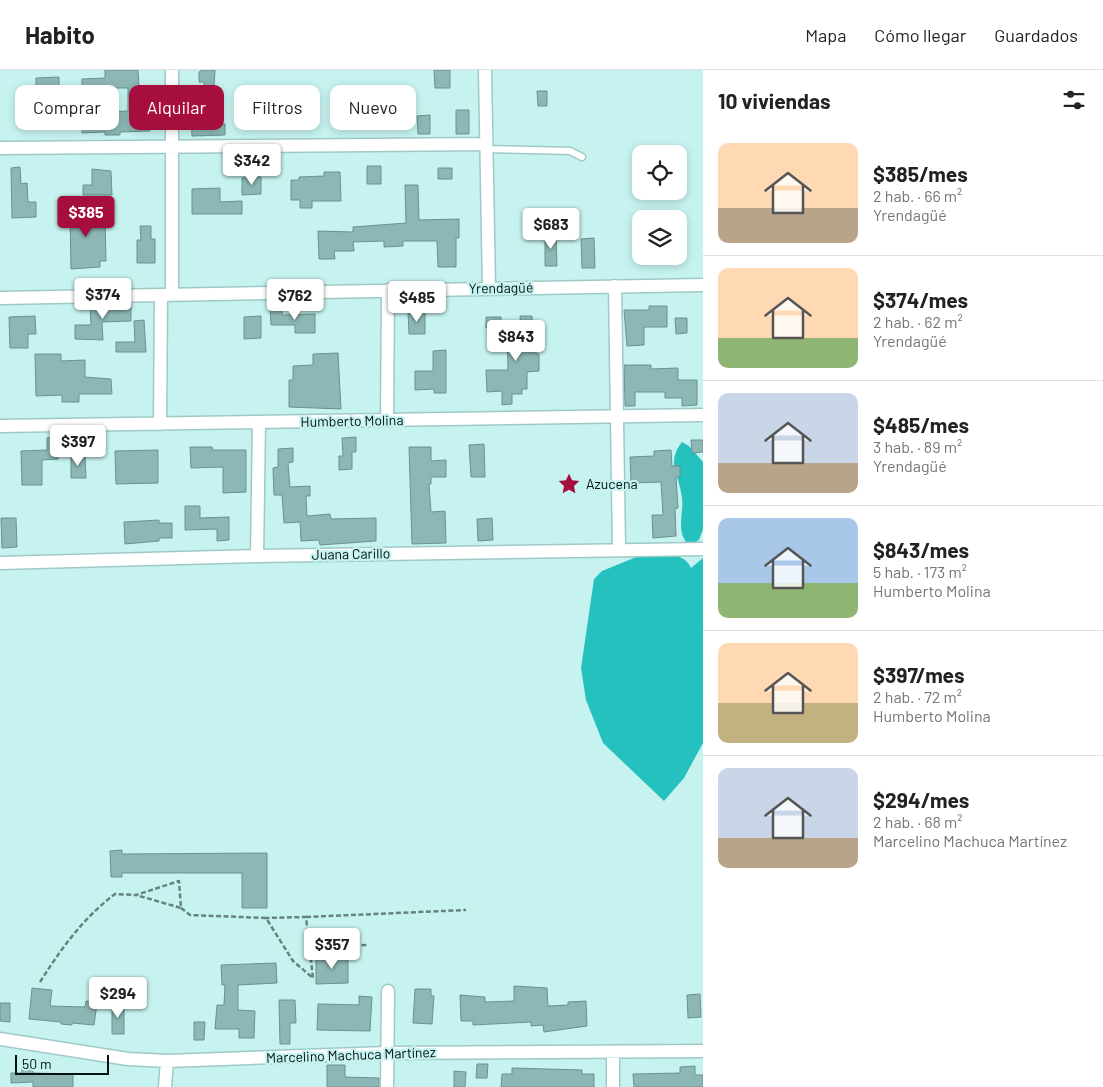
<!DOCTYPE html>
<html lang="es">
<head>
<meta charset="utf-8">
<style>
  body { margin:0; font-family:Barlow,sans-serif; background:#f2f2f2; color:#222; height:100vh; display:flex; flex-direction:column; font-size:19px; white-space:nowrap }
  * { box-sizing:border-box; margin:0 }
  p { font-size:16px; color:#767676 }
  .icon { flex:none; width:28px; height:28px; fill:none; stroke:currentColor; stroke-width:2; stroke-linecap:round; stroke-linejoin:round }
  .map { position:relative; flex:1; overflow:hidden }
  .details { display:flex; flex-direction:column; background:#fff; width:400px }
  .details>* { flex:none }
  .guide { position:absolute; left:15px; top:15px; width:475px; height:45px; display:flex; gap:10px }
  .buttons { position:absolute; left:632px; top:75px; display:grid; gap:10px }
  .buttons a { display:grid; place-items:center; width:55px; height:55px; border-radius:10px; background:#fff; box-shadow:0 2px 8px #0003; font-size:25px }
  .scale { position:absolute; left:15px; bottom:12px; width:94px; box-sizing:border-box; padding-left:5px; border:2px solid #021010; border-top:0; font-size:14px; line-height:18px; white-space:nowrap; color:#021010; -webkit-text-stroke:4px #c6f3f0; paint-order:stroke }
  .price { position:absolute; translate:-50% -42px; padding:0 11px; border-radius:5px; background:#fff; color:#222; font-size:16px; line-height:32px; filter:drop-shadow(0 1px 2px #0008) }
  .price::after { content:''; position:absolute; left:50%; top:30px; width:15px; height:11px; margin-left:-8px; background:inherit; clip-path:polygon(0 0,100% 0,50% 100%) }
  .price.selected { background:#a60e3e; color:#fff }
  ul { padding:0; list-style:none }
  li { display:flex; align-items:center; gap:15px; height:125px; padding:0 15px }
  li+li { border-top:1px solid #e0e0e0 }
  li span { display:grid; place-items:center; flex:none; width:140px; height:100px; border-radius:10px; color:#555 }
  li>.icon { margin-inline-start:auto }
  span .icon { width:60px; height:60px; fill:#fffc; stroke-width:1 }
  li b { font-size:21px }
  h2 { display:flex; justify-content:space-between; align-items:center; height:60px; padding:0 15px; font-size:21px }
  .chip { padding:0 18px; border-radius:10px; background:#fff; box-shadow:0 2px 8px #0003; font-size:18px; line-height:45px }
  .chip.selected { background:#a60e3e; color:#fff }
  header { display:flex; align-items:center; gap:30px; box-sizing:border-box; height:70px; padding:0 25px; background:#fff; border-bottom:1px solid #e0e0e0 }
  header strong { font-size:24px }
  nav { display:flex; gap:28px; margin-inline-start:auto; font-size:18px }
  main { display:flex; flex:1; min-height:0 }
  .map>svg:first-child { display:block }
  .forest { fill:#25c1be }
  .building { fill:#8cb7b5; stroke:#689290 }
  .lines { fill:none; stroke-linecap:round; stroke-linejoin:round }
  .lane-casing { stroke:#9ec9c7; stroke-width:9 }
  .street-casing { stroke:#9ec9c7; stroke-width:15 }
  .path { stroke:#658281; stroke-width:2.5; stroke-dasharray:5 2.5; stroke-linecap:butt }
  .lane { stroke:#fff; stroke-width:6 }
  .street { stroke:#fff; stroke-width:12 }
  .labels { text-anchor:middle; stroke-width:4.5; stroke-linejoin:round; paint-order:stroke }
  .street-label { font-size:14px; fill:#021010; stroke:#c6f3f0 }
  .poi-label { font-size:14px; fill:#021010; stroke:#c6f3f0; text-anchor:start }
</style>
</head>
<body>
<header>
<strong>Habito</strong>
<nav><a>Mapa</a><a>Cómo llegar</a><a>Guardados</a></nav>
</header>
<main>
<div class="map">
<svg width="703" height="1017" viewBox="0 0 703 1017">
  <rect width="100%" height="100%" fill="#c6f3f0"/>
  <path class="forest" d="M682,372L689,376L703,392V459L699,470L689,476C675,460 684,446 682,428C681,417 675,402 674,393C674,385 677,378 682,372Z
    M646,483C661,485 684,481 691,498L703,488V673L684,708L664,731L603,673L586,630L581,598L594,509L602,501Z"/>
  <path class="building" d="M105,0H138L139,17H152L150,61L120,62V65H105V62L82,63V51H105V42L128,41V18H105V32H82V9L105,8Z
    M202,0H215L214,17L204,18V12H199V2Z
    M434,0H450V18H435Z
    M59,7V23H42V19H36V8Z
    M386,21H403V47H386Z
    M537,21H547V36H538Z
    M278,29H288L289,45H278Z
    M456,40H469V64H456Z
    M191,41H214V54H225V65L192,66Z
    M430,45V64H418L417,46Z
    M367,96H381V114H367Z
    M20,97L21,114L27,113L28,132H36V147L12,148L11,98Z
    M438,98H452V109H438Z
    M92,99L111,101L112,125H83V115H92Z
    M324,102H340L341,131H312V138H300V130H291V110H299V107L324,106Z
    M261,107V124L242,125V108Z
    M405,115H418L419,150L459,149V168H456V197H438L437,171H403V176L384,177V171L353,172L354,181H334L335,189H319L318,161L353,162V157L406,153Z
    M220,118V132L242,131V144H192V119Z
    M61,129H72V146L105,145L106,191H100V197L71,199L70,146L62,147Z
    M140,156H151V169H155V193H137V170H141Z
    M545,164H556L557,196H545Z
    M594,168L595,198H582L581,169Z
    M114,234H131V251L102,252L103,270L75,269V255H91L90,236Z
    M649,236H667V257H644V275L627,276L624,240H649Z
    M270,240H282V245L315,244V263H295V255H271Z
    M425,241V264H409L408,242Z
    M35,246L36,264H28V278H10L9,247Z
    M261,246V268L244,269V247Z
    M520,246H532L533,263H536V284H539V301L527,302V319H522V324H512V334L502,335V321L487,322L486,300H508L507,257H521Z
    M486,247H501V258H486Z
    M675,248H687V263L676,264Z
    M144,250L146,282H116V272H135L134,251Z
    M446,280V323H434V319L415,320V301H433V281Z
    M338,283L341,339L289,337V310H293V296L313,295V284Z
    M35,284H61V291L85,290V307L111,309L112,324H79V332H62V325L36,326Z
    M624,295H651V299L678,298V310H697V335L682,336V328H665V322H635V336H625Z
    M57,367L58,389L42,390V415H22L21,381L47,380V368Z
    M356,367V382H352V399L339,400V386H343L342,368Z
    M691,370H703V382L692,383Z
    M484,374L485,407H471L469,375Z
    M190,377H212L213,380H246V422L223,423V397L191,398Z
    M409,377H431V391L446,390V407H431V414H429L431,442L445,441L446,473L412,474Z
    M293,378V392L288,393L290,417L310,416V426H306L307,446L330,444L331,449L376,448V471L320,475L319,470L301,471L300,452L284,453L282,425H274L273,398L278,397V379Z
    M158,380V413L116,414L115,381Z
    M671,380L672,396H680V407H676L678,438L675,439L676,466L653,468L652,445H663L661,412L631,413L630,387L654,386V381Z
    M71,386H85L86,408H71Z
    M185,436H200V448L229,447V470L217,471V459L185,460Z
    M1,448H16L17,477L2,478Z
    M492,448L493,470L478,471L477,449Z
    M159,450V453H172V468H159V471L125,474L124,452Z
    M122,780V784L267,783V838H242V803H122V807H111L110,781Z
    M316,886H348V913L316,914Z
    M276,893L277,913L238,915V940L255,941L254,968H239V959H215L217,935H224L225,915H222L221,895Z
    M514,916L547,918L548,936L568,935V932L586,931L587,956L544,962L543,955L531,956V952L473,955V951H461L460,925L485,927V932L514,931Z
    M32,918L52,920L50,936L85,937L86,931L97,933L94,955L72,953V955L61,954V952L29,949Z
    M415,919H431V926H434L432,954L413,953Z
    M700,924L701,947L688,948L687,925Z
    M359,926L372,927L370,961L317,960L318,934L359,935Z
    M279,930H295L296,953H290V974H280Z
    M0,933H10V952L0,951Z
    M112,933H124V964H112Z
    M194,952H205L204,970H194Z
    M22,994H33V1003L73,1004V1017H33V1012L11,1013V1003H22Z
    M477,994H488L487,1008H476Z
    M327,995H345V1007L379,1008V1017H327Z
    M695,996V1005H703V1017H634L633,1004L680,1003V997Z
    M512,998L582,1000V1004H594V1017H501L502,1004H512Z
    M454,1001L466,1002L465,1017H454Z"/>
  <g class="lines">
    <g class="lane-casing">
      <path id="lane" d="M486,79L570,81L582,87"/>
    </g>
    <g class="street-casing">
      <path id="street" d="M172,0V225
        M485,0L489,218
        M0,78L486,74
        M615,216L619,479
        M0,228L703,215
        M387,350L388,220
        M160,354L161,225
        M0,356L703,345
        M257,486L259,352
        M0,493L257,486L703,479
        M0,969L128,989L167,991L387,983L703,981
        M613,982V1017
        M165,1017L167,991
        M387,1017L388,921"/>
    </g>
    <path class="path" d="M181,838L190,845L266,848L293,891L313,908L306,847L266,848
      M306,847L466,840
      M309,878L367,875
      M40,912C61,879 83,848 115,824L136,825L179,811L181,838L136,825"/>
    <use href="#lane" class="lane"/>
    <use href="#street" class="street"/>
  </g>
  <defs>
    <g id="sight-bare" transform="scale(1.725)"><path d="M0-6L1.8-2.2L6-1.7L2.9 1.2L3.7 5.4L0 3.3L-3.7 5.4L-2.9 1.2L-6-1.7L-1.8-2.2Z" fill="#a60e3e" stroke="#c6f3f0" stroke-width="2.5" paint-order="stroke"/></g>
  </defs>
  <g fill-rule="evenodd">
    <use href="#sight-bare" x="569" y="414"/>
  </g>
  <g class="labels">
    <g class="street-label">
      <text transform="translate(501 218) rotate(-1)" y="5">Yrendagüé</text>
      <text transform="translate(352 351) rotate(-1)" y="5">Humberto Molina</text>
      <text transform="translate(351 484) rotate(-1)" y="5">Juana Carillo</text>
      <text transform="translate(351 985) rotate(-2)" y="5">Marcelino Machuca Martínez</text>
    </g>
    <g class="poi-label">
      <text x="586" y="419">Azucena</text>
    </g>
  </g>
</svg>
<div class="buttons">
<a><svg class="icon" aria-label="locate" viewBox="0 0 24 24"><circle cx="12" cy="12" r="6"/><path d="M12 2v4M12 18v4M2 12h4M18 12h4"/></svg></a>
<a><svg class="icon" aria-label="layers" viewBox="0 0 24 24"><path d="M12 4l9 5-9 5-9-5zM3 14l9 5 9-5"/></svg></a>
</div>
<div class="scale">50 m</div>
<b class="price" style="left:252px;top:116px">$342</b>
<b class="price selected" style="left:86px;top:168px">$385</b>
<b class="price" style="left:551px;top:180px">$683</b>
<b class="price" style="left:103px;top:250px">$374</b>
<b class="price" style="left:295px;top:251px">$762</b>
<b class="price" style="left:417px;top:253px">$485</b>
<b class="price" style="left:516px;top:292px">$843</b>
<b class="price" style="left:78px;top:397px">$397</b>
<b class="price" style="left:332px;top:900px">$357</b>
<b class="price" style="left:118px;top:949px">$294</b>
<div class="guide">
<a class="chip">Comprar</a>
<a class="chip selected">Alquilar</a>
<a class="chip">Filtros</a>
<a class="chip">Nuevo</a>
</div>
</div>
<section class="details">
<h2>10 viviendas<svg class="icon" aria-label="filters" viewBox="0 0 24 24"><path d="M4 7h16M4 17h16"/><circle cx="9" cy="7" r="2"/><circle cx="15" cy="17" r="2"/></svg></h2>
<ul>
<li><span style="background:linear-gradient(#ffd9b3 65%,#b9a48a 0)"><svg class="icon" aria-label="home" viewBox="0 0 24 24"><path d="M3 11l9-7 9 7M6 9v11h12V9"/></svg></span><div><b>$385/mes</b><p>2 hab. · 66 m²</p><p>Yrendagüé</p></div></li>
<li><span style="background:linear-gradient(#ffd9b3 70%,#8fb573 0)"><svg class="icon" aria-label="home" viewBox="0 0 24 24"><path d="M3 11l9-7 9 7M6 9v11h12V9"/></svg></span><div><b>$374/mes</b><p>2 hab. · 62 m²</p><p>Yrendagüé</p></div></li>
<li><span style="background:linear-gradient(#c9d6e8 70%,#b9a48a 0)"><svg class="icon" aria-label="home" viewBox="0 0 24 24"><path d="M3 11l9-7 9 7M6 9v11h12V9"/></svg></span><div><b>$485/mes</b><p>3 hab. · 89 m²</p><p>Yrendagüé</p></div></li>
<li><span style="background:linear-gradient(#a9c7e8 65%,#8fb573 0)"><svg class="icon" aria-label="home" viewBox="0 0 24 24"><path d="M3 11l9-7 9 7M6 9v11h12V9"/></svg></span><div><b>$843/mes</b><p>5 hab. · 173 m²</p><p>Humberto Molina</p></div></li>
<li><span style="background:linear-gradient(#ffd9b3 60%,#c2b280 0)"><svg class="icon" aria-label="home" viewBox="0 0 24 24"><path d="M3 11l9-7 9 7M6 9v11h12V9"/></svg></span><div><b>$397/mes</b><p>2 hab. · 72 m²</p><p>Humberto Molina</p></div></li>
<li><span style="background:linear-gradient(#c9d6e8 70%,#b9a48a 0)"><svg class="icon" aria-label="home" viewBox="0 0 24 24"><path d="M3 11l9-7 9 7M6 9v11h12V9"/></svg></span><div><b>$294/mes</b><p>2 hab. · 68 m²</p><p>Marcelino Machuca Martínez</p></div></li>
</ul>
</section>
</main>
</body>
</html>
